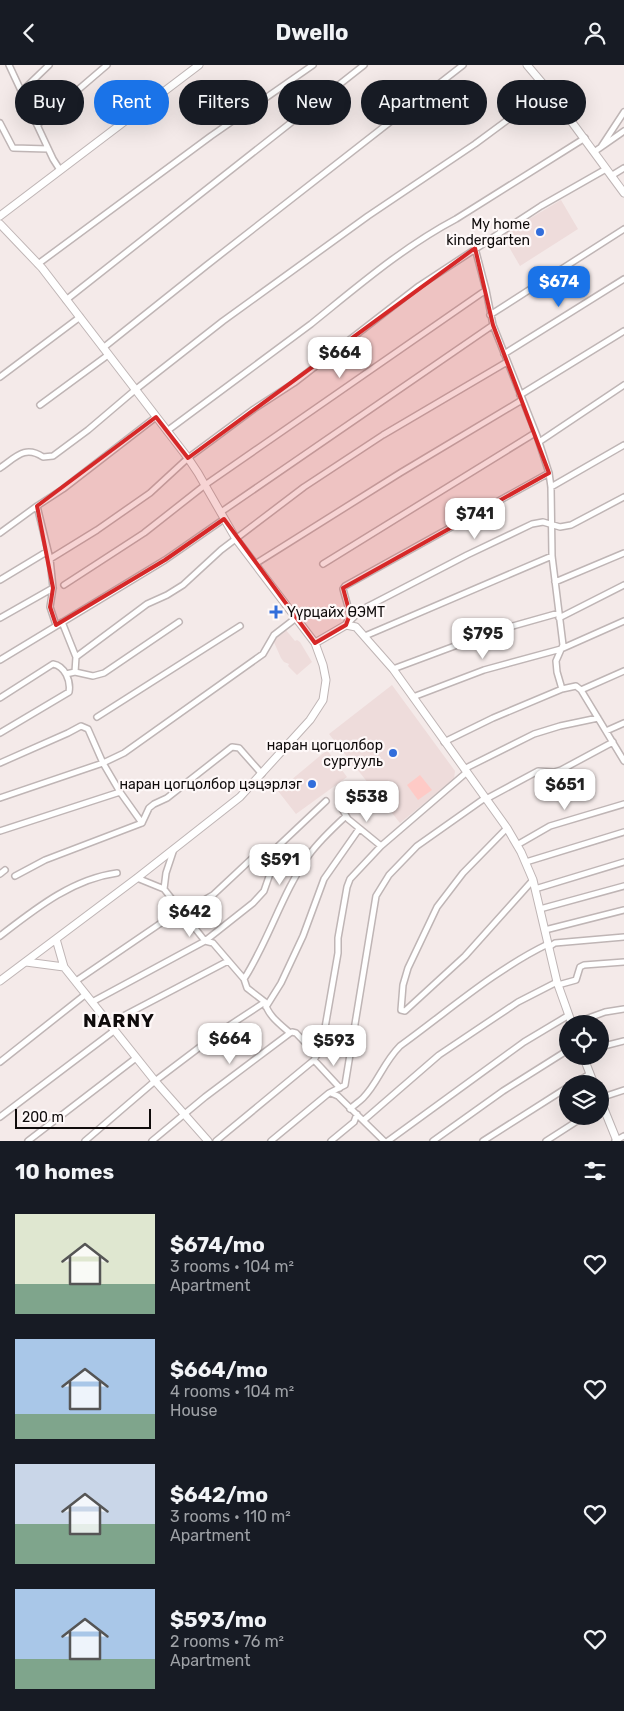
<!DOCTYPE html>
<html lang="en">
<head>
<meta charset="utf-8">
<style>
  body { margin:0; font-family:Rubik,sans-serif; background:#242831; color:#f1f3f6; height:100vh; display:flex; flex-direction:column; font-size:19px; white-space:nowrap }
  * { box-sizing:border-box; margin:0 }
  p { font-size:16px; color:#9ea1a6 }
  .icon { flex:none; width:28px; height:28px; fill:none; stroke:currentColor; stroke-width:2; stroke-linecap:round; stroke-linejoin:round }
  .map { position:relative; height:1076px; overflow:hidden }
  .sheet { display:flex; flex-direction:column; background:#171b24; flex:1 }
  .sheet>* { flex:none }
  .banner { position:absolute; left:15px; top:15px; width:595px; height:45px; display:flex; gap:10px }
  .tools { position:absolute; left:559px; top:950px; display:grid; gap:10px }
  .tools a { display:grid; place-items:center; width:50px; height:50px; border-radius:50%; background:#171b24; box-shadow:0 5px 20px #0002; font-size:25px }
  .scale { position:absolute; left:15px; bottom:12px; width:136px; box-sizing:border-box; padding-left:5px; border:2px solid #0f0b0b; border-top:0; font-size:14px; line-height:18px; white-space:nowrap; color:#0f0b0b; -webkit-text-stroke:4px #fef8f8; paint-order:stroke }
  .price { position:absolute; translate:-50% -42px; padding:0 11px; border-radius:10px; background:#fff; color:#222; font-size:16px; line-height:32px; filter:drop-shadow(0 1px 2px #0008) }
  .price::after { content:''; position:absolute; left:50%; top:30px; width:15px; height:11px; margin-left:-8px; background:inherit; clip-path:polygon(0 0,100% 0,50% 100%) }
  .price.selected { background:#1a73e8; color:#fff }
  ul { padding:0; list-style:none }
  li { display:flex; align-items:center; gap:15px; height:125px; padding:0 15px }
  li span { display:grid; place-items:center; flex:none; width:140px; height:100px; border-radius:0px; color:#555 }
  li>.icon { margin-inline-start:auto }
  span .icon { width:60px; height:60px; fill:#fffc; stroke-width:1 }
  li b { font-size:21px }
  h2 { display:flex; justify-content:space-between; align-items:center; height:60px; padding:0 15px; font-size:21px }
  .tag { padding:0 18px; border-radius:22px; background:#171b24; box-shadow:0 5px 20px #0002; font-size:18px; line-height:45px }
  .tag.selected { background:#1a73e8; color:#fff }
  header { display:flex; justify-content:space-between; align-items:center; height:65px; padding:0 15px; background:#171b24; font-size:22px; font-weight:700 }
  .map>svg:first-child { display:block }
  .built { fill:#eedcdb }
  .green { fill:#fecac6 }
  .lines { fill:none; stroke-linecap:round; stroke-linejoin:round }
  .street-casing { stroke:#bfb5b5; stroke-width:8 }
  .secondary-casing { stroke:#bfb5b5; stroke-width:9 }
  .street { stroke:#fff; stroke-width:5 }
  .secondary { stroke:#fff; stroke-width:7 }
  .marked { fill:#d62828; fill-opacity:0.2; stroke:#d62828; stroke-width:4; stroke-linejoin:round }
  .poi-dot { fill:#316ddb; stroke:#fef8f8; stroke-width:2 }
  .labels { text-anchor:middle; stroke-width:4.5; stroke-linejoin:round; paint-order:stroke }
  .poi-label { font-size:14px; fill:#0f0b0b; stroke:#fef8f8; text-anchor:end }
  .district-label { font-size:19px; font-weight:bold; letter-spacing:1px; fill:#0f0b0b; stroke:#fef8f8 }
</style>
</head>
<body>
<header><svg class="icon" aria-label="back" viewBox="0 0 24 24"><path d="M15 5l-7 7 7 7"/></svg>Dwello<svg class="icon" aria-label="person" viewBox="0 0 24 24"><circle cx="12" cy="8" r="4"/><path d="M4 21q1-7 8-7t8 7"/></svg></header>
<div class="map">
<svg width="624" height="1076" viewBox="0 0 624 1076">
  <rect width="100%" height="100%" fill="#f4eae9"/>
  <path class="built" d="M561,135L578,164L520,201L502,170Z
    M285,564L295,576L297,575L300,577L312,597L297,610L288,601L289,599L284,597L281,593L273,575Z
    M392,620L455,706L454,714L400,758L329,669Z
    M327,685L347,712L296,749L278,726Z"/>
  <path class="green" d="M420,710L432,725L418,735L407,720Z"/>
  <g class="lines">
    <g class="street-casing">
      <path id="street" d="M9,0L53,94L60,105
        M21,27L49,0
        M0,58L13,83L48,84
        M37,60L107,0
        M601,82L624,47
        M594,87L624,66
        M611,111L624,103
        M475,183L486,225L493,260L537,371L549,408L551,422L552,491L563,580L556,596L557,607L562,624L576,621L581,625L624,696
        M38,199L211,71L313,0
        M66,235L364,0
        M490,250L624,164
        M103,283L207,200L463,0
        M504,289L624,214
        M0,312L80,252
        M520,330L624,266
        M40,340L108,290
        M167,366C215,330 263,295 311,259C357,222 403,182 456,154L585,73
        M539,377L624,320
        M0,403C16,392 25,380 43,392L53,391L88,365L135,325L223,256L368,151L475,79L548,25
        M551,422L624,380
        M221,447L493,260
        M0,468L37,441
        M50,494L97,465L150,428L188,393L254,344L294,318L419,221L541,141L606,104
        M255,499L400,408L522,335
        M323,499L535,368
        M0,515L48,486
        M555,517L624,488
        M64,520L144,468L205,420L486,225
        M0,553L53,523
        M559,553L624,520
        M62,557L76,592L75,607L66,609
        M347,557L350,549L343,524L345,521L549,408
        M56,560L50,542L53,523L50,494L37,441L63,424L156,352
        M346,560L361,545L467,490L532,459L543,457L560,462L571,460L624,432
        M365,571L552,491
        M76,592L147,539L167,530L183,520L221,485L304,422L383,370L507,297
        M0,595L165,495L224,454
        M393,604L495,566L559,548
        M75,607L93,611L104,608L179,557
        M581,625L624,606
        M413,632L484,605L561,584L624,556
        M0,633L53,599C65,601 71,616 69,627L0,668
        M97,652L240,561
        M606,666L624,658
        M444,677L493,653L562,624
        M0,698L68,668L81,661L88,664L103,698L120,727L142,758
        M464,704L534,669L560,661L598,653
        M0,733L103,698L124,688L263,589L274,570L296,553
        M486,734L538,706L554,707L561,705L613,677
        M342,744L348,754L381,781
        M507,763L463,808L437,842L408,903L403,920L401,945L405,946L465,891L533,815
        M0,766L120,727
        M517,780L550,761L624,739
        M272,787L326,736
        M526,797L624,767
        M0,809L5,805
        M15,811L45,795L142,758L149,743L154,739L167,733L232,682L239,683L262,709
        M137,813L164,824L205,876L213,878L244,914L247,923L265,937C267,950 281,960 290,968L292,967L296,968L314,987L318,989
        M164,824L166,808L174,784
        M535,824L624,797
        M540,844L624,821
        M182,848L213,830L260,786L272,787
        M545,865L624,845
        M0,871C35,844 72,814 117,808
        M549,882L555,878L624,872
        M244,914C269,875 282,828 309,790C319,776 333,763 346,751
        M76,916L180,845
        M558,920L576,915L580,902L584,900L624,897
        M92,937L205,876L253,838L264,826L274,797L272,787
        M266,942L281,918L303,871L324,814L359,764
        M110,958L228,896
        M572,959L605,947L624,944
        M600,982L624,976
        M314,995L340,1023
        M0,997L86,929
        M573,1019L590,1009
        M331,1028L338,1031L384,1076
        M600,1033L624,1025
        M350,1044C354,1040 359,1037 363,1033C378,1018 383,998 400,981C447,947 496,904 548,879
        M0,1052L115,965
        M364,1055L439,990L518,937L557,917
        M28,1076L136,993
        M85,1076L155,1016L221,966L265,937
        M152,1076L205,1032L290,968
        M216,1076L314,995L322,980L338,888V873L347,822L350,814L381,781L467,707
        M271,1076L329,1028L345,1020L376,831L389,810L417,781L485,733
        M331,1076L354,1057L357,1049
        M388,1076L524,977L569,950
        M433,1076L503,1026L568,985
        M483,1076L568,1022
        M546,1076L585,1051
        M615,1076L624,1071"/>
    </g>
    <g class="secondary-casing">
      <path id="secondary" d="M527,0L549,26L624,128
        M0,151L199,0
        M0,159L42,203L188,393L198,408L236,474L315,578L323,600L326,615L323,635L310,655L240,732L137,813L0,916
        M315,578L346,560L356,562L393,604L507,763L521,787L533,815L557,917L572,959
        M56,874L64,902L155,1016L208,1076
        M26,897L64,902
        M583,991L594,1019
        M600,1034L617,1076"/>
    </g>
    <use href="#street" class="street"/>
    <use href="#secondary" class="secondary"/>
  </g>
  <path class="marked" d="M475,183L493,260L549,408L343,523L350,549L346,560L315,578L224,454L165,495L56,560L50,542L53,523L37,441L156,352L188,393Z"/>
  <g class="poi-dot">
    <circle cx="540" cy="167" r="5"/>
    <path d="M273.5 539.5h5v5h5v5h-5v5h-5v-5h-5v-5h5z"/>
    <circle cx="393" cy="688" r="5"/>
    <circle cx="312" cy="719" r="5"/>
  </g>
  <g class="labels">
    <g class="poi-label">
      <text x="530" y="164">My home<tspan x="530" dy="16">kindergarten</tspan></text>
      <text x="287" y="552" text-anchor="start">Үүрцайх ӨЭМТ</text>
      <text x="383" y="685">наран цогцолбор<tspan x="383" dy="16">сургууль</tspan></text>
      <text x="302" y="724">наран цогцолбор цэцэрлэг</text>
    </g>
    <g class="district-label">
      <text x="119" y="962">NARNY</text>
    </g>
  </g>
</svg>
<div class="tools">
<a><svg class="icon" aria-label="locate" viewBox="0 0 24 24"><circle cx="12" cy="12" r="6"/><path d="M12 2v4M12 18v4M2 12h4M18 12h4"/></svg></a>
<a><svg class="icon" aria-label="layers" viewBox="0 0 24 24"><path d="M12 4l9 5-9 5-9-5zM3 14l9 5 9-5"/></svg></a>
</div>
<div class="scale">200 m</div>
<b class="price selected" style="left:559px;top:243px">$674</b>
<b class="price" style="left:340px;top:314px">$664</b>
<b class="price" style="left:475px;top:475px">$741</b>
<b class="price" style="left:483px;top:595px">$795</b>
<b class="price" style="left:565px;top:746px">$651</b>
<b class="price" style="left:367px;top:758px">$538</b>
<b class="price" style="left:280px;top:821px">$591</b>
<b class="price" style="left:190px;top:873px">$642</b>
<b class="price" style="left:230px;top:1000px">$664</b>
<b class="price" style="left:334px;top:1002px">$593</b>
<div class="banner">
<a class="tag">Buy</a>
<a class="tag selected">Rent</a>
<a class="tag">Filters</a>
<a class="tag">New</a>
<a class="tag">Apartment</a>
<a class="tag">House</a>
</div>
</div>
<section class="sheet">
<h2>10 homes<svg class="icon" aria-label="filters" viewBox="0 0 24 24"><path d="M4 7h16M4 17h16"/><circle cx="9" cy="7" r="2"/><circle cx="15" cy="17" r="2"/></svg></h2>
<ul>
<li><span style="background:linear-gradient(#dfe7d0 70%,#7fa58c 0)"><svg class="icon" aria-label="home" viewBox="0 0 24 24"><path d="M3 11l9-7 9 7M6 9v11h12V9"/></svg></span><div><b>$674/mo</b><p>3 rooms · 104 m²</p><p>Apartment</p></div><svg class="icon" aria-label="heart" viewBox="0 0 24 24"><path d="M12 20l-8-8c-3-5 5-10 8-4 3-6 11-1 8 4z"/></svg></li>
<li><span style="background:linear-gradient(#a9c7e8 75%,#7fa58c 0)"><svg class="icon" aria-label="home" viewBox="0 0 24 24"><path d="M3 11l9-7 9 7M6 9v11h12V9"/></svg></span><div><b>$664/mo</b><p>4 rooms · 104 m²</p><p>House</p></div><svg class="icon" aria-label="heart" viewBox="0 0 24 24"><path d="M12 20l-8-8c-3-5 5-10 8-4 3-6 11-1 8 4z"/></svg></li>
<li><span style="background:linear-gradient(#c9d6e8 60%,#7fa58c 0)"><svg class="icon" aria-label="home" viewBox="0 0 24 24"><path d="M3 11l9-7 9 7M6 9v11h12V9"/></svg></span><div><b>$642/mo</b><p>3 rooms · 110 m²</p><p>Apartment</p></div><svg class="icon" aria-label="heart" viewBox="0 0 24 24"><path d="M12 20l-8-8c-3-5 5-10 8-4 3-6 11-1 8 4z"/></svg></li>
<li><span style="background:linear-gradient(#a9c7e8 70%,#7fa58c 0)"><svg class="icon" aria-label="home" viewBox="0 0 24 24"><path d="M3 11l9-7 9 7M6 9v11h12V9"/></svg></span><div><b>$593/mo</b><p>2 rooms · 76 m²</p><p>Apartment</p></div><svg class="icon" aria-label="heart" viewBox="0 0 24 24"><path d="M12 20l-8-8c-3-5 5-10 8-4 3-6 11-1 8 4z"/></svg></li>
</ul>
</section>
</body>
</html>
